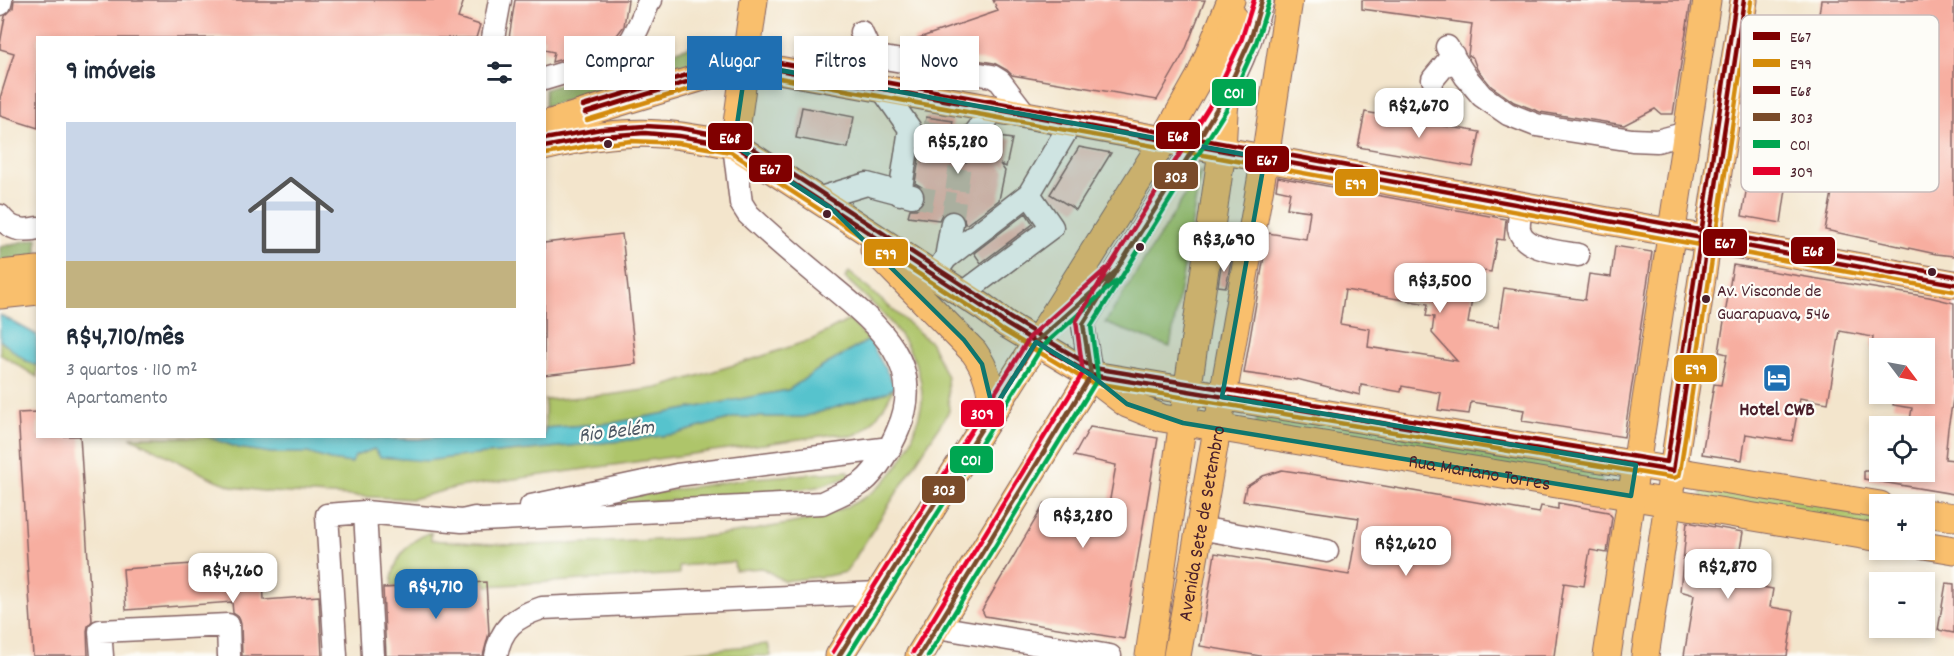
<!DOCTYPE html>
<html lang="pt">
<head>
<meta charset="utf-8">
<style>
  body { margin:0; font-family:Dekko,sans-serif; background:#f6f6f7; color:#1f2937; height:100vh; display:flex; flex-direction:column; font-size:22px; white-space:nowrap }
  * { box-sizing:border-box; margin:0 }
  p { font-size:20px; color:#747a83 }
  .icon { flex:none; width:33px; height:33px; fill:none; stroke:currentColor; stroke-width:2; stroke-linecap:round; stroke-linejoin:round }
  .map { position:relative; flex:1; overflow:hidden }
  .details { position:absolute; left:36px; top:36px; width:510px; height:402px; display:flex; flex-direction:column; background:#fff; border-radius:0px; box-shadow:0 3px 9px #0003 }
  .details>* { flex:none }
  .guide { position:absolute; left:564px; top:36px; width:570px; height:54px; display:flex; gap:12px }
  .needle { width:39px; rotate:122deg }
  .buttons { position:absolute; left:1869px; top:338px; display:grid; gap:12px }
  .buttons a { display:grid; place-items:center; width:66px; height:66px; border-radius:0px; background:#fff; box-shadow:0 3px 9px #0003; font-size:30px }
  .price { position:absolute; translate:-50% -51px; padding:0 14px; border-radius:12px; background:#fff; color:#222; font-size:20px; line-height:39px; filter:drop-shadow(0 2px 3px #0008) }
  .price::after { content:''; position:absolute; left:50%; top:36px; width:18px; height:14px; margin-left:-9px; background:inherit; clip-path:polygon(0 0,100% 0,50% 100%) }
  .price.selected { background:#1f6fb2; color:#fff }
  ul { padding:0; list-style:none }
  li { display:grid; align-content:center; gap:12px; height:318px; padding:0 30px }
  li+li { border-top:2px solid #e0e1e3 }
  li span { display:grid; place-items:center; height:186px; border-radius:0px; color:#555 }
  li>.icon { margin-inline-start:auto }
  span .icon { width:108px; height:108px; fill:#fffc; stroke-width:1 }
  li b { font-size:26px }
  h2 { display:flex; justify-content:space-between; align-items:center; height:72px; padding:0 30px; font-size:26px }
  .pill { padding:0 21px; border-radius:0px; background:#fff; box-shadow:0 3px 9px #0003; font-size:21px; line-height:54px }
  .pill.selected { background:#1f6fb2; color:#fff }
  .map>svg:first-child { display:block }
  .green { fill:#aec56a; stroke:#7c724a; stroke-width:1.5 }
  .forest { fill:#8aaa5e; stroke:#6a6444; stroke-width:1.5 }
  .water { fill:#56c3cd; stroke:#50717c; stroke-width:1.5 }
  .building { fill:#f7aea0; fill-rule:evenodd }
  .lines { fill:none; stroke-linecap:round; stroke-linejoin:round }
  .minor-tunnel { stroke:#d1bdac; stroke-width:22; stroke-dasharray:22 11; stroke-linecap:butt }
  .minor-casing { stroke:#856463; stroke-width:25 }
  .major-casing { stroke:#856463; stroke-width:29 }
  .minor { stroke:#fff; stroke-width:22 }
  .major { stroke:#f9bf6d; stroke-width:27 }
  .bus-1-casing { stroke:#fdfcf7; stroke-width:9 }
  .bus-2-casing { stroke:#fdfcf7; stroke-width:9 }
  .bus-3-casing { stroke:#fdfcf7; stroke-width:9 }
  .bus-4-casing { stroke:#fdfcf7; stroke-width:9 }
  .bus-5-casing { stroke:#fdfcf7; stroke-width:9 }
  .bus-6-casing { stroke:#fdfcf7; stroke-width:9 }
  .bus-1 { stroke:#800000; stroke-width:4.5 }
  .bus-2 { stroke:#d48b09; stroke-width:4.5 }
  .bus-3 { stroke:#800000; stroke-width:4.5 }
  .bus-4 { stroke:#7a4b2a; stroke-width:4.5 }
  .bus-5 { stroke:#00a651; stroke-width:4.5 }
  .bus-6 { stroke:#e4002b; stroke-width:4.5 }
  .marked { fill:#0f766e; fill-opacity:0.2; stroke:#0f766e; stroke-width:4.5; stroke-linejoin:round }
  .bus-dot { fill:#4a1f2b; stroke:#fdfcf7; stroke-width:2 }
  .labels { text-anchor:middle; stroke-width:4.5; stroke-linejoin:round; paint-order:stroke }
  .bus-label { font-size:18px; fill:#4a1f2b; stroke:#fdfcf7; text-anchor:start }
  .poi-label { font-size:20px; font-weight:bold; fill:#4a1f2b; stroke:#fdfcf7 }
  .street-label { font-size:20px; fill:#4a1f2b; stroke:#fdfcf7 }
  .water-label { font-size:21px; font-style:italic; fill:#4e5864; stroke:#fdfcf7 }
  .key { fill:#fdfcf7; stroke:#c7baba; stroke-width:1.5 }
  .key-label { font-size:16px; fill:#4a1f2b }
  .line-badge { stroke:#fdfcf7; stroke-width:2 }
  .badge-label { font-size:16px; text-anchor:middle; font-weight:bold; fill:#fff }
</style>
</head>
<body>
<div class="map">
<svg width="1954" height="656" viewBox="0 0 1954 656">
  <rect width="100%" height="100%" fill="#fdfcf7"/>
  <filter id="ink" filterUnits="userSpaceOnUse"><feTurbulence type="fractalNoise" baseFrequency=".0167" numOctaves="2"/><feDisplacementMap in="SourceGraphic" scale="12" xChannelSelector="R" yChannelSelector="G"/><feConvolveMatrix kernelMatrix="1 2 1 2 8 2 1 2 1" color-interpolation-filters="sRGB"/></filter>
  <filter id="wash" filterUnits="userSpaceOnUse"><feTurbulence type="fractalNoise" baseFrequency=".008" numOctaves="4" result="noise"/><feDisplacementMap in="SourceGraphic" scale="24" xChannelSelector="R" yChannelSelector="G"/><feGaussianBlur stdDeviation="1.35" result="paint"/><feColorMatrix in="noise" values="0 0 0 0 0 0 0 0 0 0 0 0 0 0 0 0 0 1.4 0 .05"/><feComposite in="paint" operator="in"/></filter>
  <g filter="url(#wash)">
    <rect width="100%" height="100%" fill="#f3e5cc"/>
    <path class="green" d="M1201,170L1170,347L1105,323Z
      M849,272L931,343L947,377L949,411L846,572L827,576L784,581L762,568L735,570L734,562L679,566V574L487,586L486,582L391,587C393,560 405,542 431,532V540C461,542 492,545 522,545C552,545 582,543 612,542C664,540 715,538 765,528C799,522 830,517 860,500C888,485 908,456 916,426C918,418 922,408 922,400C923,346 880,310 845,278Z
      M849,320L869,340L822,367L788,390L613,423L545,428V400L609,395L658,388L757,358L813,339Z
      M0,340L25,360L37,366V377L0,354Z
      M895,386C887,403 870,433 850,436C846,436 840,435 835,434L458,487L412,499L270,492L234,487L209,477L130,437H208L239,448L271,453H308L330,460L351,463L355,456L374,449L426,461L455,457L621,441L676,434L736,417H803L887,392Z
      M1259,406L1604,464L1600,489L1255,432Z
      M849,471V477L817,487L755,495L601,505L600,501L753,478Z
      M1704,477L1879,507V536L1700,505Z
      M768,644L771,656H646Z"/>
    <path class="forest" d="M706,42L698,61L545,107V89Z
      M37,238V260L0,264V247Z"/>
    <path class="water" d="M0,315L37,335V366L25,360L0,340Z
      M869,340L895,386L887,392L803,417H736L676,434L621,441L455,457L426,461L380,457L374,449L355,456L352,463L330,460L308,453H271L239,448L208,437L419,439L443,436H544L545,428L613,423L788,390L822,367Z"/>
    <g id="blocks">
      <path class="building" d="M14,0H464L458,18L480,25L476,38H38V128L0,116V98L14,53L0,49V44L5,16L13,8Z
        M515,0H628L624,26L611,43L608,46L552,62L554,52L544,50V38H509Z
        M993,0H1205L1185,51L1157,100L1012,75L1007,70L994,63L918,50L913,40L998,11Z
        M1362,0H1691L1673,114H1661L1655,109L1624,125L1540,112L1514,102L1491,86L1477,69L1473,58L1468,55L1472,24L1362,9Z
        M1821,0H1954V256L1936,254L1825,230L1836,171L1863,174L1873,115L1758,95L1768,37L1815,44Z
        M802,107L854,117L848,148L796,138Z
        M1365,112L1480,132L1473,167L1358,147Z
        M926,117L953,121L948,147L953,159L959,162H966L972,158L991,136L1012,139L1006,167L1000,164L1005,171L999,200L967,224H965L964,218L961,213L954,210H948L942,214L939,220L908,216L910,209H916L921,206L925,199V192L922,187L915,183Z
        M1756,132L1819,142L1815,166L1790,162L1781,223L1742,216Z
        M1079,147L1111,153L1076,210L1050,194Z
        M1278,177L1506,219L1504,240L1497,239L1491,272L1477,270L1468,323L1498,327L1504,288L1585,300L1589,274L1611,277L1615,246L1652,252L1624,437L1522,421L1524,410L1471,402L1469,414L1438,410L1441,393L1402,386L1401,392L1361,385L1360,395L1297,379L1296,380L1244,373L1268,233L1306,239L1310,211L1287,208L1290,192L1276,189ZM1345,290L1428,304L1426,316L1434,317L1432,333L1457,361L1368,347L1370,329L1340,324Z
        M1026,213L1033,224L981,263L974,253Z
        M622,234L636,364L544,375V243Z
        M1222,260L1231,261L1226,287L1218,286Z
        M1733,265L1929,297L1954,303V394L1948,428L1945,459L1954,460V494L1864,479V471H1924V426H1909L1912,408L1893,405L1895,393H1924V348H1872L1873,337L1840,331L1828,403L1800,398L1792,441L1746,434L1742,460L1702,454L1714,384L1721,385L1727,354L1719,352Z
        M38,412V436H80L92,621L88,626L87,631L88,656H33L18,413Z
        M1090,427L1158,438L1124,639L985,616L982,610L1045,503L1107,516L1116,465L1074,456Z
        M1282,470L1350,480L1539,513L1541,506L1558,509V503L1608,512L1612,517L1607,553L1590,550L1584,586L1564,583L1554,656H1260L1200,646L1215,553L1349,575L1359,518L1243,501L1246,487L1263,476Z
        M1687,522L1743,532L1736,573L1759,576L1757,586L1773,589L1770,607L1794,611L1787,656H1684L1694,595L1680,591Z
        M262,559L264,600L319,596L322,656H242L241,624L239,617L233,613L232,602L126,610L123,569Z
        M486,582L489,633L483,656H386L383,588Z
        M1946,583L1954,584V633L1938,630Z"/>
    </g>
  </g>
  <g filter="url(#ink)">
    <use href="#blocks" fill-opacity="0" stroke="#856463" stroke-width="1.5"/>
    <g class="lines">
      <path class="minor-tunnel" d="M923,132L950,135
        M912,196L954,204
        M952,223L962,149"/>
      <g class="minor-casing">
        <path id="minor" d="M0,4L1,0
          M861,32L872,56L992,76L1000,81L1026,115
          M493,38L500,0
          M1447,47L1466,77L1482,96L1508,114L1536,125L1632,140L1657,141L1687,133
          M544,79L614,58C633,45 639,25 648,4L651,0
          M1433,79L1453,55
          M882,89L910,129L900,194
          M1727,114L1857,134
          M962,149L995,109
          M1029,194L1071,123
          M817,199L867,184L912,196
          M1521,205C1521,213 1518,222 1519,229C1523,250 1561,252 1578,255
          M0,216C10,229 21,232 38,228
          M946,258L952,223
          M934,275L946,258L1029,194L1052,227L962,294
          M1091,375L1083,324L1182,164C1217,115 1248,59 1262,0
          M531,506L677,475L890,448
          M365,512L373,656
          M462,521L822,503C835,496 851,491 863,482C876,472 892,445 898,430C930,359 867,317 820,277C796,257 771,236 748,214L741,203L734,145
          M1199,528L1327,551
          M937,627L1110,656
          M102,656L100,631L228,625L229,656
          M336,656L327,515L365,512L462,521L475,518
          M496,656C501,627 515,617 542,608L879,593"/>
      </g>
      <g class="major-casing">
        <g id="major">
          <path d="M544,125L746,64L1954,284"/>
          <path d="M734,145L754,0"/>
          <path id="s1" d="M544,147C582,138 621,131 660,134C685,135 710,141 734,145L983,307L1006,324L1091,375L1106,388L1127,404L1162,418L1880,538"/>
          <path d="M874,250L974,352C987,370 991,388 993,410"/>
          <path d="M0,274L38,270"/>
          <path d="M0,295L38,291"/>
          <path d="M1093,375L1880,505"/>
          <path d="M1924,513L1954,517"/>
          <path d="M1924,545L1954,550"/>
          <path d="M839,656L1164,140L1200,76L1231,0"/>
          <path d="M919,656L1091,375"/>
          <path d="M1149,656L1222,151L1224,113L1234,19"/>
          <path id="s2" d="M1177,656L1265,158L1289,0"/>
          <path d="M1607,656L1707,0"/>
          <path d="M1645,656L1744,0"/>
        </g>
      </g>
      <use href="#minor" class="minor"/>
      <use href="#major" class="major"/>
      <g class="bus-1-casing">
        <path id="bus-1" d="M585,113L746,64L1954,284
          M544,147L602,136L645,133L679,136L734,145L983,307L1006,324L1091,375L1673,471L1744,0"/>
      </g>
      <g class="bus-2-casing">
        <path id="bus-2" d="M587,120L746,72L1953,291
          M546,154L588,146L631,141L678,143L731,152L979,313L1002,330L1089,382L1674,478L1679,476L1680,472L1751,1"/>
      </g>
      <g class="bus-3-casing">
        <path id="bus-3" d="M583,106L747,57L1954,276
          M544,139L601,129L645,126L680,128L737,138L987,301L1010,318L1094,368L1667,462L1736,0"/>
      </g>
      <g class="bus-4-casing">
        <path id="bus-4" d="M839,656L1036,342L1116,271L1195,146L1227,91L1251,38L1262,0
          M919,656L1091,375L1083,324L1116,271"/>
      </g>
      <g class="bus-5-casing">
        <path id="bus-5" d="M848,656L1042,347L1116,281
          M928,656L1098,378L1091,326L1226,110L1255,46L1269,2"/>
      </g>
      <g class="bus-6-casing">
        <path id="bus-6" d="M833,652L1030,337L1106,269
          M913,652L1083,373L1076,321L1212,102L1241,41L1254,0"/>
      </g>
      <use href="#bus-1" class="bus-1"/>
      <use href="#bus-2" class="bus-2"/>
      <use href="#bus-3" class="bus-3"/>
      <use href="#bus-4" class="bus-4"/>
      <use href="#bus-5" class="bus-5"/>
      <use href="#bus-6" class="bus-6"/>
    </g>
  </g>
  <path class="marked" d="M746,64L1265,158L1222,397L1636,465L1631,496L1183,423L1127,404L1091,375L1036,342L993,410L982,364L964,340L832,209L734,145Z"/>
  <defs>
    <g id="hotel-square" transform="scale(1.5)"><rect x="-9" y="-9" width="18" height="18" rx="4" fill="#1f6fb2" stroke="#fdfcf7"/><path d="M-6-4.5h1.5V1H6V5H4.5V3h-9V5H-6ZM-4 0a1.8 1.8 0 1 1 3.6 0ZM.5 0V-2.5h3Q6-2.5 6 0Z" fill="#fff"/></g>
  </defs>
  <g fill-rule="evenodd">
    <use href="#hotel-square" x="1777" y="378"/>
  </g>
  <g class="bus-dot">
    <circle cx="608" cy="144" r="5"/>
    <circle cx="827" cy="214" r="5"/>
    <circle cx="1140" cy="247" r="5"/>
    <circle cx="1932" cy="272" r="5"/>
    <circle cx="1706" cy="299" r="5"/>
  </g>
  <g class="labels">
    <g class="bus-label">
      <text x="1717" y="296">Av. Visconde de<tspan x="1717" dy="23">Guarapuava, 546</tspan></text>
    </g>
    <g class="poi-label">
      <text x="1777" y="415">Hotel CWB</text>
    </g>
    <g class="street-label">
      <text dy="7" stroke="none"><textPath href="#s1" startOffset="1023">Rua Mariano Torres</textPath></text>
      <text dy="7" stroke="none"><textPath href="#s2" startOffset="135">Avenida Sete de Setembro</textPath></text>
    </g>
    <g class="water-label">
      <text transform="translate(616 430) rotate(-7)" y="7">Rio Belém</text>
    </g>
  </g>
  <rect x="1741" y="15" width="198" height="177" rx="9" class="key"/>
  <rect x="1753" y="32" width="27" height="8" fill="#800000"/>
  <rect x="1753" y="59" width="27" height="8" fill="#d48b09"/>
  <rect x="1753" y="86" width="27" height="8" fill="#800000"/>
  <rect x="1753" y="113" width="27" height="8" fill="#7a4b2a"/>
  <rect x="1753" y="140" width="27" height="8" fill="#00a651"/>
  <rect x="1753" y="167" width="27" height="8" fill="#e4002b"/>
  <g class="key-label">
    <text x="1790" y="42">E67</text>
    <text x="1790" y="69">E99</text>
    <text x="1790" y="96">E68</text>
    <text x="1790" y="123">303</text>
    <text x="1790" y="150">C01</text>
    <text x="1790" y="177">309</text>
  </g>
  <g class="line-badge">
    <rect x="1211" y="78" width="46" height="29" rx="6" fill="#00a651"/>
    <rect x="1155" y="121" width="46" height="29" rx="6" fill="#800000"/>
    <rect x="707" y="122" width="46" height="29" rx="6" fill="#800000"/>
    <rect x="1244" y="145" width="46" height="28" rx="6" fill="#800000"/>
    <rect x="748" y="154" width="45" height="29" rx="6" fill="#800000"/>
    <rect x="1153" y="161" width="46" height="29" rx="6" fill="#7a4b2a"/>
    <rect x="1334" y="168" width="45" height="29" rx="6" fill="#d48b09"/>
    <rect x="1702" y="228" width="46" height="29" rx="6" fill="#800000"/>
    <rect x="1790" y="236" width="46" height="29" rx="6" fill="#800000"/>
    <rect x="863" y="238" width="46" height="29" rx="6" fill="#d48b09"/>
    <rect x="1673" y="354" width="45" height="29" rx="6" fill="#d48b09"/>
    <rect x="960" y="399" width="45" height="29" rx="6" fill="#e4002b"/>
    <rect x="949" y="445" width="45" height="29" rx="6" fill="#00a651"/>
    <rect x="921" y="475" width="45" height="29" rx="6" fill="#7a4b2a"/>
  </g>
  <g class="badge-label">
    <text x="1234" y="98">C01</text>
    <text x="1178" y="141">E68</text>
    <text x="730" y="143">E68</text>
    <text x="1267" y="165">E67</text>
    <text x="770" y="174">E67</text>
    <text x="1176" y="182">303</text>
    <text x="1356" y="189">E99</text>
    <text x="1725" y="248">E67</text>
    <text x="1813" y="256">E68</text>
    <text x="886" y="259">E99</text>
    <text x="1696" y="374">E99</text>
    <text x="982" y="419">309</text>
    <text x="971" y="465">C01</text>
    <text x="944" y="495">303</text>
  </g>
</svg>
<div class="buttons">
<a><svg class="needle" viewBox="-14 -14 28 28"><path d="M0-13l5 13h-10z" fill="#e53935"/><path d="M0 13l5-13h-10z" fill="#747a83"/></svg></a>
<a><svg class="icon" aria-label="locate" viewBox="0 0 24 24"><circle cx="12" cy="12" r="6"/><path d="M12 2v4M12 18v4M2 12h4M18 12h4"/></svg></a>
<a>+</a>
<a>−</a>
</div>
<b class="price" style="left:1419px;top:139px">R$2,670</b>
<b class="price" style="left:958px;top:175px">R$5,280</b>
<b class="price" style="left:1224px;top:273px">R$3,690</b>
<b class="price" style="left:1440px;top:314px">R$3,500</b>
<b class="price" style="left:1083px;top:549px">R$3,280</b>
<b class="price" style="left:1406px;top:577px">R$2,620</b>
<b class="price" style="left:1728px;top:600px">R$2,870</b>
<b class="price" style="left:233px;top:604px">R$4,260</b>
<b class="price selected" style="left:436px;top:620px">R$4,710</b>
<div class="guide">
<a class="pill">Comprar</a>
<a class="pill selected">Alugar</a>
<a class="pill">Filtros</a>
<a class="pill">Novo</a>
</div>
<section class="details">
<h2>9 imóveis<svg class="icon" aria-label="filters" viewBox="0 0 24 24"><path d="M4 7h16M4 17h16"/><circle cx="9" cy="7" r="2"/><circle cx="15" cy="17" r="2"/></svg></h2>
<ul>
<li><span style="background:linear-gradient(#c9d6e8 75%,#c2b280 0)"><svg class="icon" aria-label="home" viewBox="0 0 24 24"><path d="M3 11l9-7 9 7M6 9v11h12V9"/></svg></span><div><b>R$4,710/mês</b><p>3 quartos · 110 m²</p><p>Apartamento</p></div></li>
</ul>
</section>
</div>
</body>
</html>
